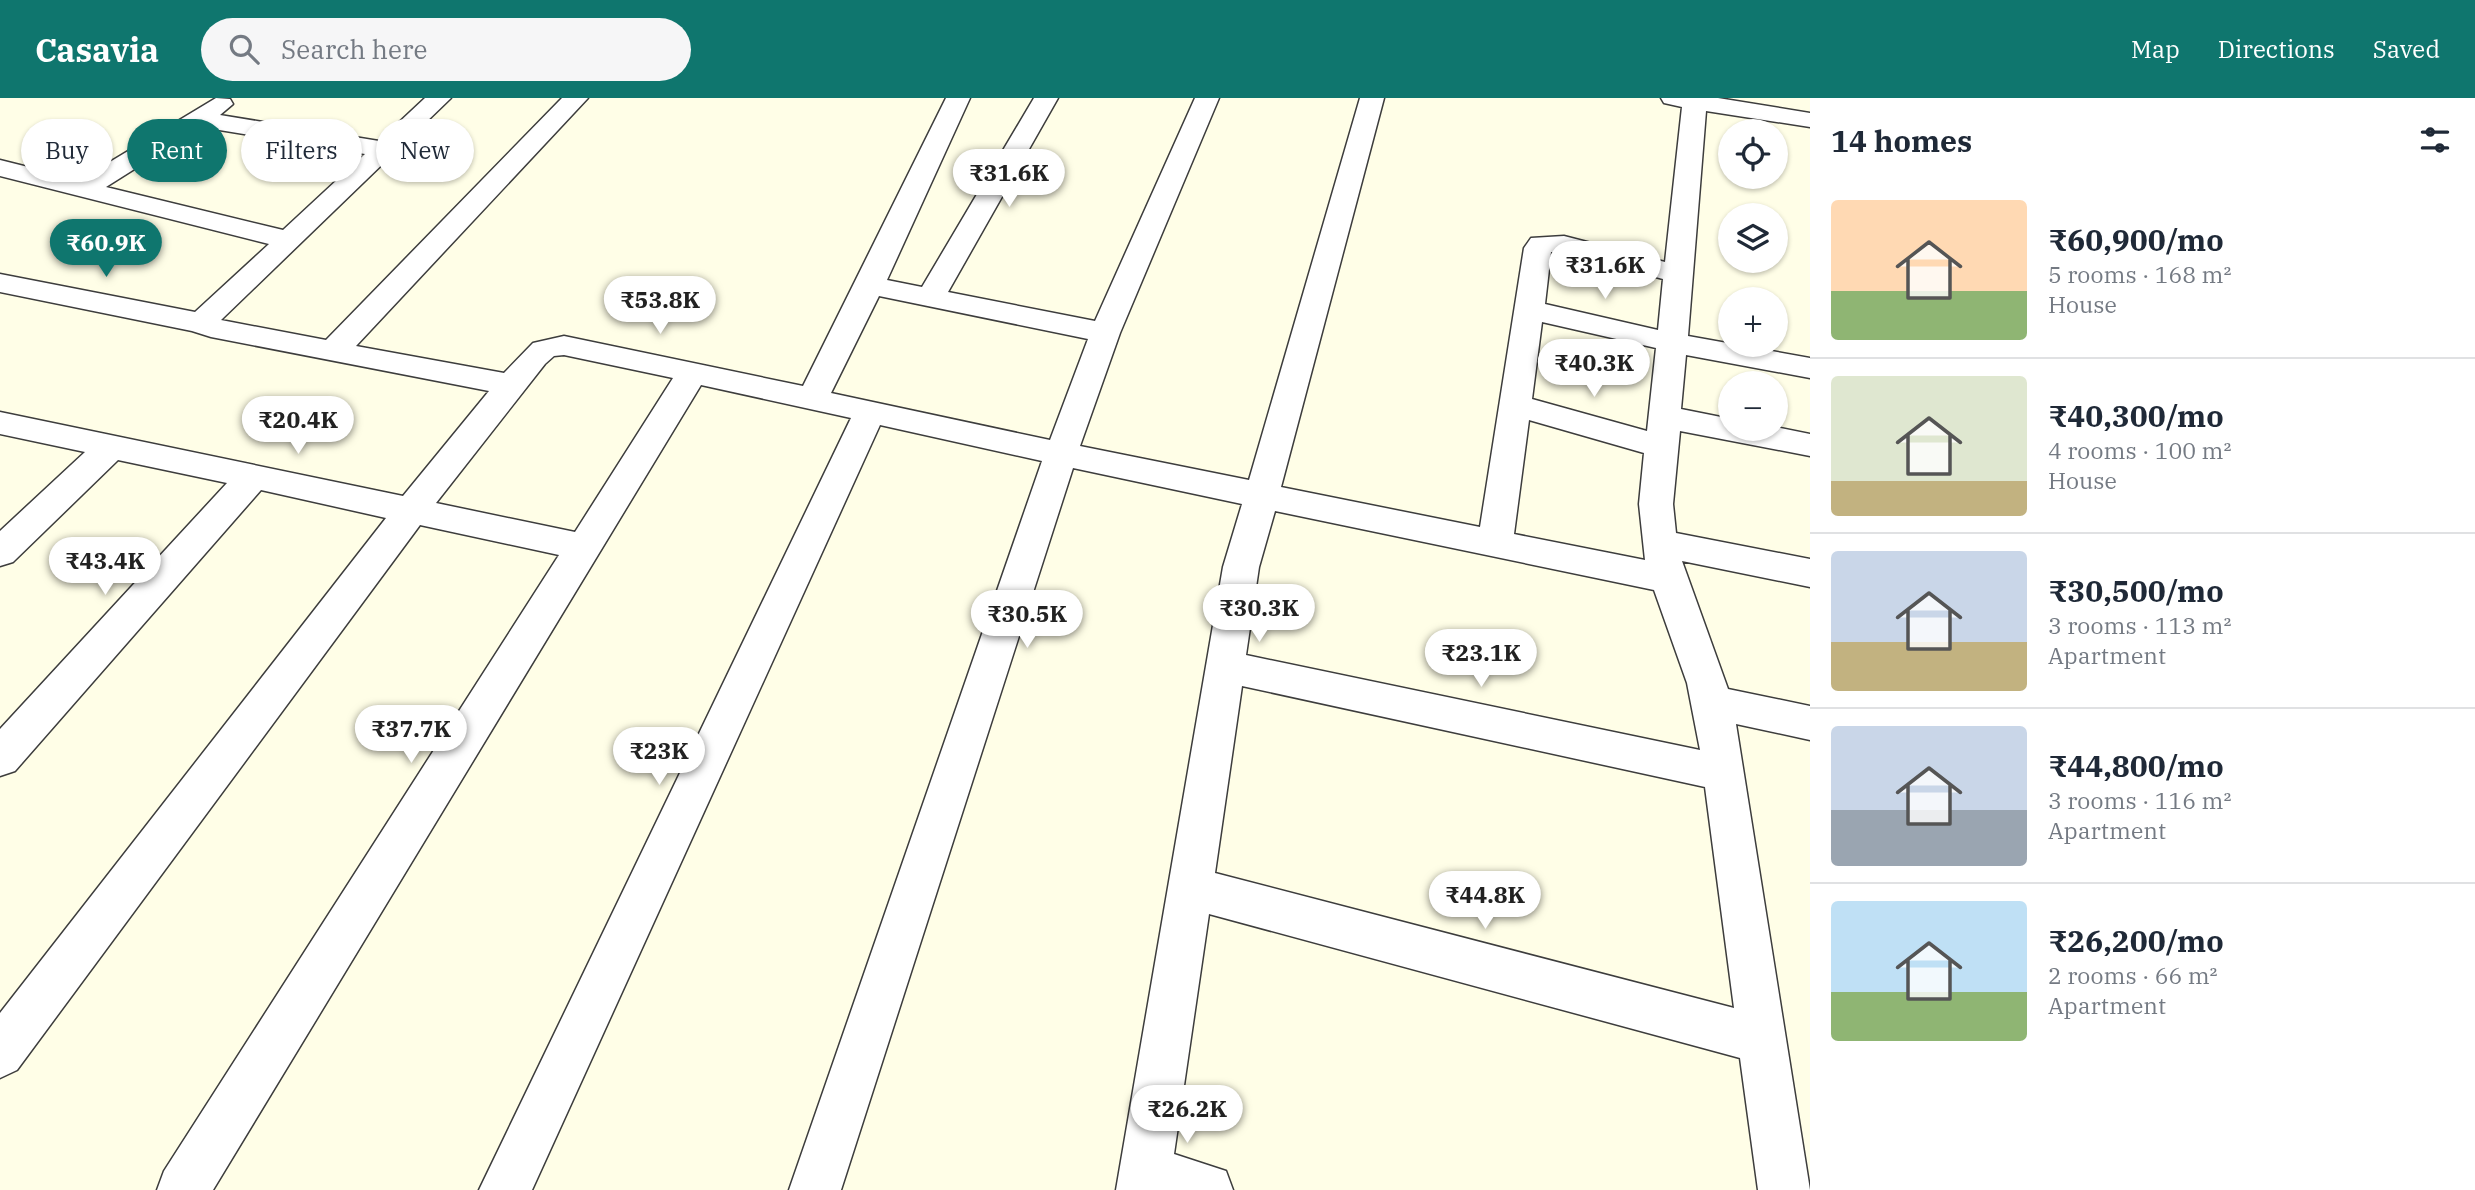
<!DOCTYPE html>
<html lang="en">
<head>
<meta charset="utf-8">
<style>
  body { margin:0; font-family:"IBM Plex Serif",serif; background:#f6f6f7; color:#1f2937; height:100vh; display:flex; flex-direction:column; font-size:26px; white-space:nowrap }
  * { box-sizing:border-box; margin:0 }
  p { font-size:23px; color:#747a83 }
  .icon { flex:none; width:38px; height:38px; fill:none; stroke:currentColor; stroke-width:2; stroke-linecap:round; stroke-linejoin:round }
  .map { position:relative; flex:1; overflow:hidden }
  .panel { display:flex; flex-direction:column; background:#fff; width:665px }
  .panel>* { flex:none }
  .hud { position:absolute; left:21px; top:21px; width:665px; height:63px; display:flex; gap:14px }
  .buttons { position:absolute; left:1718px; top:21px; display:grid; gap:14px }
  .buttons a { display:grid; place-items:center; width:70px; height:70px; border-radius:50%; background:#fff; box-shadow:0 2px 5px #0004; font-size:35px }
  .price { position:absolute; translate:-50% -60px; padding:0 16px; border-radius:24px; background:#fff; color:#222; font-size:23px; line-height:46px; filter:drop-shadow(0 2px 4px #0008) }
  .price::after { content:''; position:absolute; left:50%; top:42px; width:21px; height:16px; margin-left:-10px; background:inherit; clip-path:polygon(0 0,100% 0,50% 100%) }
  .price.active { background:#0f766e; color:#fff }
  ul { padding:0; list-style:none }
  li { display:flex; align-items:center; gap:21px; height:175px; padding:0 21px }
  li+li { border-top:2px solid #e0e1e3 }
  li span { display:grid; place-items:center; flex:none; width:196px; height:140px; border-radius:7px; color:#555 }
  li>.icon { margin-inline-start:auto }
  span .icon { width:84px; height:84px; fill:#fffc; stroke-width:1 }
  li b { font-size:30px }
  h2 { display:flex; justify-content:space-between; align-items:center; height:84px; padding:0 21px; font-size:30px }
  .pill { padding:0 24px; border-radius:32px; background:#fff; box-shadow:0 2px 5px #0004; font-size:24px; line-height:63px }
  .pill.active { background:#0f766e; color:#fff }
  header { display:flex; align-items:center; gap:42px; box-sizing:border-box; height:98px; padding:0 35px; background:#0f766e; color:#fff }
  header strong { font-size:33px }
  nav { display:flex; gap:38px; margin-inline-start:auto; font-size:24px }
  .search { width:490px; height:63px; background:#f6f6f7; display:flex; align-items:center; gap:18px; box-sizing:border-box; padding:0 24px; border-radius:38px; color:#747a83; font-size:26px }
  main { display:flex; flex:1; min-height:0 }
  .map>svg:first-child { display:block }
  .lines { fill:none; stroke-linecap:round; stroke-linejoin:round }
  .minor-casing { stroke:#3d3d3d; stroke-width:3 }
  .minor { fill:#fff; fill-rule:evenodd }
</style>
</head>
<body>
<header>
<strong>Casavia</strong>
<div class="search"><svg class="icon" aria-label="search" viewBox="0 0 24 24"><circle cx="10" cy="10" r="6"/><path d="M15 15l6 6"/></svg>Search here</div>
<nav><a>Map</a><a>Directions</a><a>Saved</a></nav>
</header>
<main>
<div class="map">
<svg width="1810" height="1092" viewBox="0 0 1810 1092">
  <rect width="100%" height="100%" fill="#fffee7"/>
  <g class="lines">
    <g class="minor-casing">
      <path id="minor" d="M216,0L230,1L233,6L220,17L379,43L425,0H451L221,222L326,242L562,0H588L356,248L504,275L533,245L564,238L803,288L946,0H970L887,182L922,189L1034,0H1058L948,194L1095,223L1195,0H1219L1120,235L1080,348L1249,382L1360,0H1384L1281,389L1480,429L1524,150L1531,140L1564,138L1665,164L1682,9L1664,5L1661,0H1718L1810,15V29L1706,13L1688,238L1810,260V280L1686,257L1681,311L1731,321V331L1776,329L1810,336V358L1680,333L1673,406L1676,435L1810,461V489L1682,463L1728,591L1810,608V642L1736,626L1810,1092H1758L1740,960L1209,816L1174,1056L1226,1073L1233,1092H1116L1223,469L1242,406L1073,370L841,1092H789L1042,363L880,327L532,1092H479L851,320L701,287L213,1092H157L164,1073L559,457L420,427L17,972L0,980V915L386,420L261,392L15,673L0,678V631L227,385L118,362L13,464L0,468V433L85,354L0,336V314L403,398L489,293L211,239L192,233L0,194V176L195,214L269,146L0,78V62L80,82ZM201,29L365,56L283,132L106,89ZM1551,154H1563L1663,181L1658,232L1545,206ZM879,198L1088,241L1050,342L831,295ZM1542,224L1656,250L1647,333L1532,301ZM564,257L673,280L575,434L436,405L545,266L554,258ZM1529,322L1644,355L1639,406L1645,462L1514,436ZM1275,413L1654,492L1687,585L1700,652L1246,557L1259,469ZM1242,588L1705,689L1734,910L1215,775Z"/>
    </g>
    <use href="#minor" class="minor"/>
  </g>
</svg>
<div class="buttons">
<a><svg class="icon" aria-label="locate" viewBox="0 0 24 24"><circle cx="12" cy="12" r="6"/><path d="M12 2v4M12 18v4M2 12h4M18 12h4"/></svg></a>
<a><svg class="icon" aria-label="layers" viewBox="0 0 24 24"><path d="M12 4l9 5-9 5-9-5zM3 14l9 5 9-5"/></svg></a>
<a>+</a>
<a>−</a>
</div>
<b class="price" style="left:1009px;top:111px">₹31.6K</b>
<b class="price active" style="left:106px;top:181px">₹60.9K</b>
<b class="price" style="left:1605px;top:203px">₹31.6K</b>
<b class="price" style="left:660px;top:238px">₹53.8K</b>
<b class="price" style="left:1594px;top:301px">₹40.3K</b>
<b class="price" style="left:298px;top:358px">₹20.4K</b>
<b class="price" style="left:105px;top:499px">₹43.4K</b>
<b class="price" style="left:1259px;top:546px">₹30.3K</b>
<b class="price" style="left:1027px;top:552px">₹30.5K</b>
<b class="price" style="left:1481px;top:591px">₹23.1K</b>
<b class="price" style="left:411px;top:667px">₹37.7K</b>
<b class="price" style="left:659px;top:689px">₹23K</b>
<b class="price" style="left:1485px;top:833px">₹44.8K</b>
<b class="price" style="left:1187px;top:1047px">₹26.2K</b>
<div class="hud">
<a class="pill">Buy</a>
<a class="pill active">Rent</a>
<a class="pill">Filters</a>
<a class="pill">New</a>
</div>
</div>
<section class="panel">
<h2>14 homes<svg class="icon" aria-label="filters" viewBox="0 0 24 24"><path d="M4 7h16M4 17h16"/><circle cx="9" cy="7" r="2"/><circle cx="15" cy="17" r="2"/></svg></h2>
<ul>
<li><span style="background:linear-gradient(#ffd9b3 65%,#8fb573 0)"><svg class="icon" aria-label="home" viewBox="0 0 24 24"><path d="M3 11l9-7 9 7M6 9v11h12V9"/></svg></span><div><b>₹60,900/mo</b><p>5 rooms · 168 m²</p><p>House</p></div></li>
<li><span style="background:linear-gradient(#dfe7d0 75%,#c2b280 0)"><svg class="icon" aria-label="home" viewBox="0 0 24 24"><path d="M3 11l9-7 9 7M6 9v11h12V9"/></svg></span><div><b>₹40,300/mo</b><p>4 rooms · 100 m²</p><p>House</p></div></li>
<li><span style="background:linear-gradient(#c9d6e8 65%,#c2b280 0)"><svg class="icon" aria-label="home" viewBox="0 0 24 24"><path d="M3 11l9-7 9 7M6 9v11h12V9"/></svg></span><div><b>₹30,500/mo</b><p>3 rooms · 113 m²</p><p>Apartment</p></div></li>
<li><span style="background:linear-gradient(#c9d6e8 60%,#9aa5b1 0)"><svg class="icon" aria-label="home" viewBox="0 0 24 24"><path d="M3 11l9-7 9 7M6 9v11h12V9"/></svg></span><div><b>₹44,800/mo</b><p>3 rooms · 116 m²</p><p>Apartment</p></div></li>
<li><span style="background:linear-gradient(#bfe0f5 65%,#8fb573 0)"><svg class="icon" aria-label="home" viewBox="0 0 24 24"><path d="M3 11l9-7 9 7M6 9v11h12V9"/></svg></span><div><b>₹26,200/mo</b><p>2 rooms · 66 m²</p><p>Apartment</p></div></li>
</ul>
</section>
</main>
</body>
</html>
